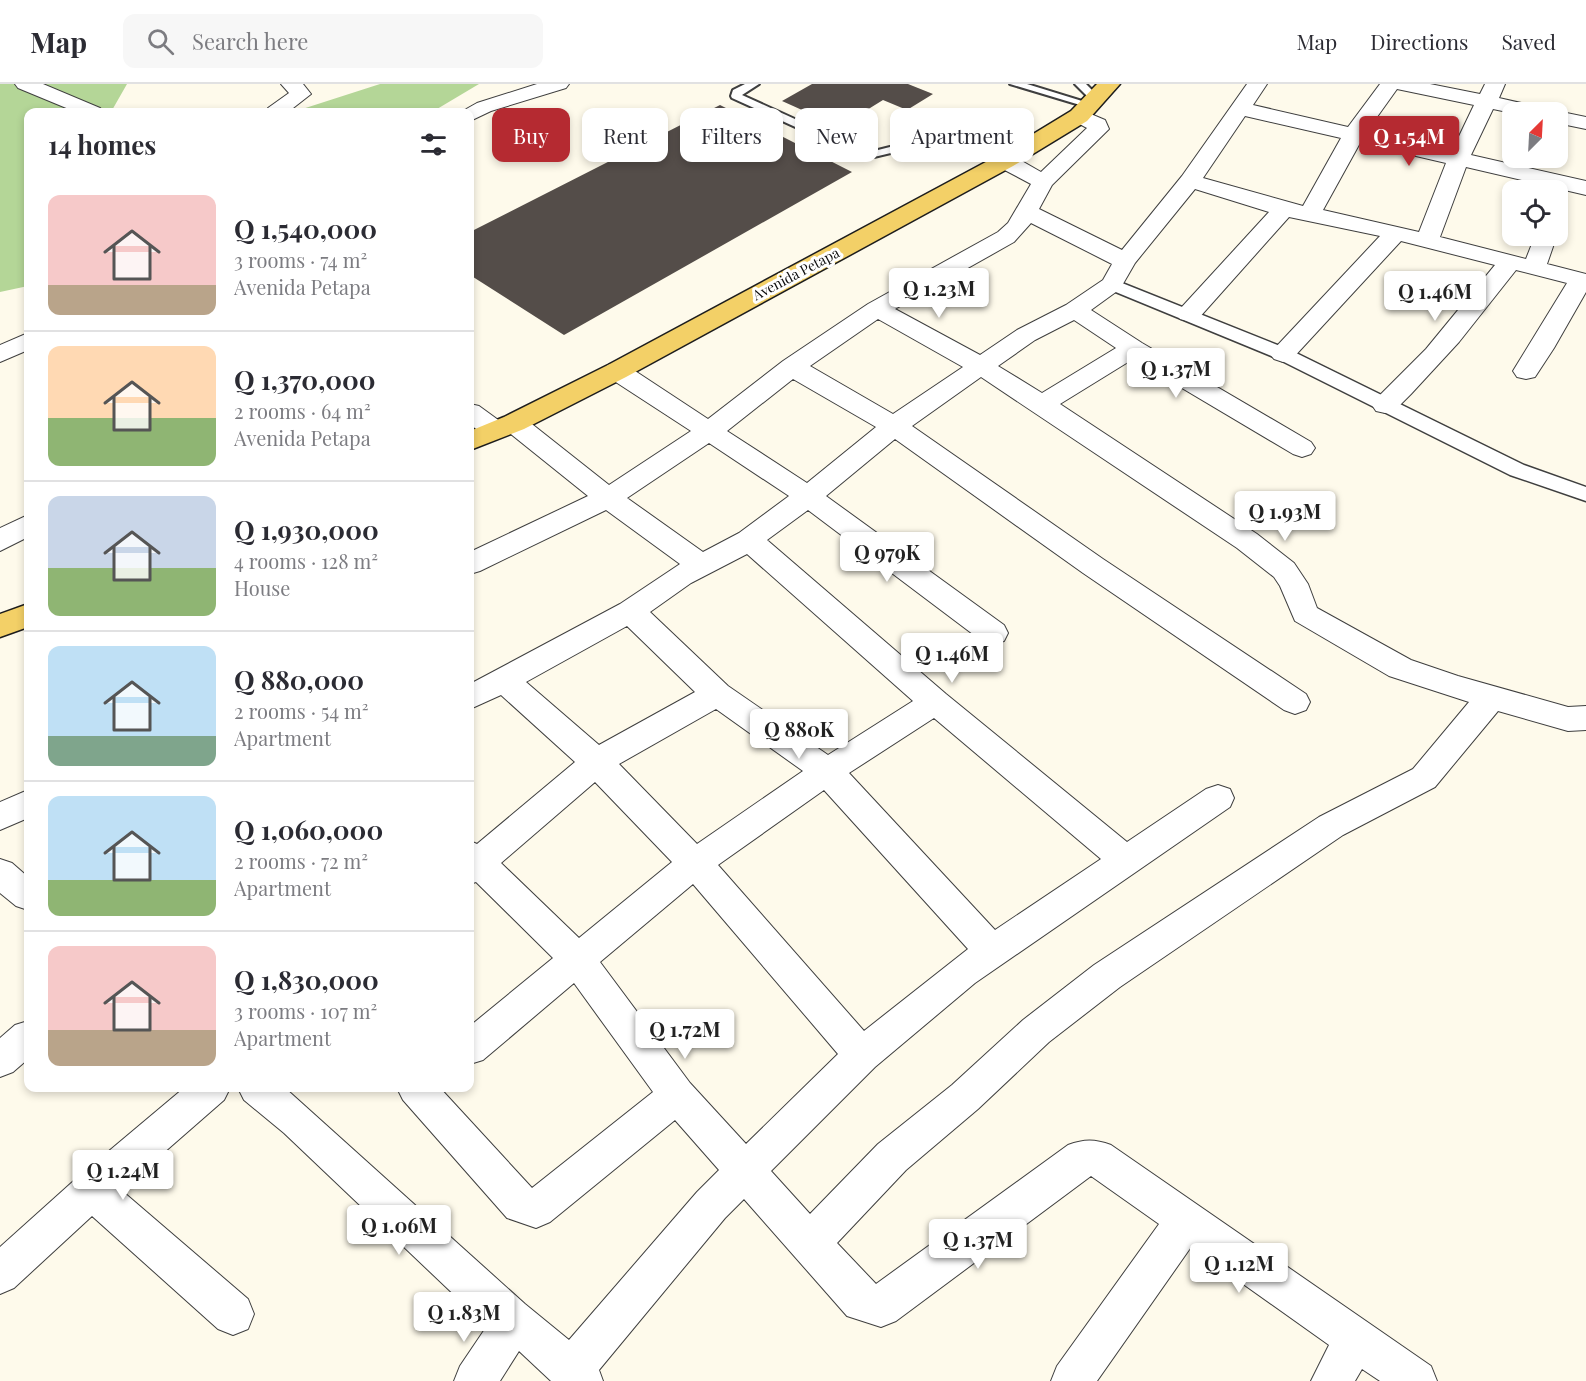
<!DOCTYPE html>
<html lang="en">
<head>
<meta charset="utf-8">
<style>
  body { margin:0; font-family:"Playfair Display",serif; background:#f7f7f7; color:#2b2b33; height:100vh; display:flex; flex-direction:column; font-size:22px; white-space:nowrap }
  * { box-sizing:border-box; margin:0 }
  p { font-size:20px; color:#7c7c81 }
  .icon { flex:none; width:33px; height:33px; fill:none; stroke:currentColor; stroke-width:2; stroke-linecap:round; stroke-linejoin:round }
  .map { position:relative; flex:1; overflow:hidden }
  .sheet { position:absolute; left:24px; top:24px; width:450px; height:984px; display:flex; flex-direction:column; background:#fff; border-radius:12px; box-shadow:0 3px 9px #0003 }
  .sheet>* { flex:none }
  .banner { position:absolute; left:492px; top:24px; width:570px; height:54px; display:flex; gap:12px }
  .needle { width:39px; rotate:24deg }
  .buttons { position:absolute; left:1502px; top:18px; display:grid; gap:12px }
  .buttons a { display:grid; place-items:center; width:66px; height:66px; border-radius:12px; background:#fff; box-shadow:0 3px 9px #0003; font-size:30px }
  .price { position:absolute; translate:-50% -51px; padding:0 14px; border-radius:6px; background:#fff; color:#222; font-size:20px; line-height:39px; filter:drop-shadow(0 2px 3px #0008) }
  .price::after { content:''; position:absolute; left:50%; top:36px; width:18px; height:14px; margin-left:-9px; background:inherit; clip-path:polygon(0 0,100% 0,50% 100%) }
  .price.on { background:#b52a31; color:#fff }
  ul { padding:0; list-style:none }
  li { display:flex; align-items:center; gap:18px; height:150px; padding:0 24px }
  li+li { border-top:2px solid #e1e1e2 }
  li span { display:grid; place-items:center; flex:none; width:168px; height:120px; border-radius:12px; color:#555 }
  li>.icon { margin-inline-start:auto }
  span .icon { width:72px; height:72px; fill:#fffc; stroke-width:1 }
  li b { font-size:26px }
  h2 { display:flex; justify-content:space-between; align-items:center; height:72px; padding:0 24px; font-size:26px }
  .pill { padding:0 21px; border-radius:12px; background:#fff; box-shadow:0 3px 9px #0003; font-size:21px; line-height:54px }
  .pill.on { background:#b52a31; color:#fff }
  header { display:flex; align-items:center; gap:36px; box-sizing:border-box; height:84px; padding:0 30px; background:#fff; border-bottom:2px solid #e1e1e2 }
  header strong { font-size:28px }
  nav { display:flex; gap:33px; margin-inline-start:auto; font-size:21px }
  .search { width:420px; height:54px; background:#f7f7f7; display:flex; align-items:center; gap:15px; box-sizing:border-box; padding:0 21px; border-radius:12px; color:#7c7c81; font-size:22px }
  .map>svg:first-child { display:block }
  .forest { fill:#b4d697 }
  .building { fill:#544d49 }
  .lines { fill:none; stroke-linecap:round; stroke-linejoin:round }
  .service-casing { stroke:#3f3f3f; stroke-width:4 }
  .pedestrian-casing { stroke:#3f3f3f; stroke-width:3 }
  .minor-casing { stroke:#3f3f3f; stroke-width:2 }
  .primary-casing { stroke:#1d1d1d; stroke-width:3 }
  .service { fill:#fff; fill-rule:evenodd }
  .pedestrian { fill:#fff; fill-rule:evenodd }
  .minor { fill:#fff; fill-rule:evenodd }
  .primary { fill:#f3d067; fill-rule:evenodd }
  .labels { text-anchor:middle; stroke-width:6; stroke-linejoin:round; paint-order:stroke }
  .far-street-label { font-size:14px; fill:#0c0c0c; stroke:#fff }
</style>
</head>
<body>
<header>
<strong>Map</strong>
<div class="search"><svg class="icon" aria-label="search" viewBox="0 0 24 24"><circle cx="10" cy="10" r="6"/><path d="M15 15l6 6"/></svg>Search here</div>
<nav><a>Map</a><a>Directions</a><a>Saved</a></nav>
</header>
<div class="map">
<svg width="1586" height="1297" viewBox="0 0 1586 1297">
  <rect width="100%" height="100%" fill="#fefaeb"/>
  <path class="forest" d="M0,0H127L111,28H28V202L0,208Z
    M380,0H479L432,28H293Z"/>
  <path class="building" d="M812,0H908L933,10L907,26L883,16L862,29L874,34L851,48L782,17Z
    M720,21L852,88L564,251L470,191V148Z"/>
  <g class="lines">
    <g class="service-casing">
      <path id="service" d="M745,0H759L742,11L865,67H874L938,51L1011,77L1009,79H1001L937,58L874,73L859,72L732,14L731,12L733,6Z
        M1010,0H1027L1095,21L1090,24Z
        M1075,0H1086L1101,15L1100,17H1092Z"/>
    </g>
    <g class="pedestrian-casing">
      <path id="pedestrian" d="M1112,195L1290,266L1524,381L1586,403V417L1510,391L1276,274L1106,204L1103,200L1106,196Z"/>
    </g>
    <g class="minor-casing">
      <path id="minor" d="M15,0H43L100,24L104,28H76L18,4Z
        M281,0H303L311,10L288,28H265L268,24L289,9Z
        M537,0H569L566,4L491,27L470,37V28H461L477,19Z
        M1247,0H1267L1253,21L1348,43L1380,0H1430L1480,10L1485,0H1505L1499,14L1543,24L1546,28L1512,29L1493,25L1471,71L1586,97V111L1466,83L1440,153L1526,175L1535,152L1557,151L1547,180L1586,190V208L1554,264L1535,293L1526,295L1517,293L1513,287L1567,199L1516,186L1459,258L1411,310L1394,327L1385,329L1376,327L1372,321L1376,315L1426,265L1495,181L1401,157L1292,275L1283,278L1274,275L1270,270L1274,265L1380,152L1289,133L1198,235L1189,237L1180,235L1177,230L1180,225L1269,128L1195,105L1135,179L1120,205L1091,226L1142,259L1311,358L1315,364L1311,370L1302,373L1293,370L1133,275L1060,320L1257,450L1294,479L1308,500L1317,524L1411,576L1458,592L1568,623L1586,622V646L1568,647L1498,627L1435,703L1343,751L1120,903L1049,958L978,1025L906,1086L837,1159L876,1200L1068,1061C1084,1055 1095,1055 1111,1061L1431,1282L1437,1297H1380L1362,1285L1355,1297H1311L1329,1261L1191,1163L1097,1297H1051L1057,1282L1159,1140L1091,1092L896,1237L881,1243L847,1232L744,1115L725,1134L599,1286L603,1297H551L519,1267L500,1297H454L460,1282L487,1242L284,1049L244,1016L238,1004H285L525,1220L569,1256L697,1108L719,1086L675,1036L550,1138L536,1144L507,1134L403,1016L397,1004H440L532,1104L653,1008L574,899L483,976L470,980V942L553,874L476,798L470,800V757L477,760L575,678L501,611L470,625V600L620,520L680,480L606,426L480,487L470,490V468L588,412L507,347L503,352C488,356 481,349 470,340V320L479,322L501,338L505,333L514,331L523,333L609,401L691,347L608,293L604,287L608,281L617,279L626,281L708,335L783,277L868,220L998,148L1008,139L1031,100L997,82L994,77L997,72L1005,70L1013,72L1041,88L1087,44L1072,36L1068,32L1072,28L1079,26L1086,28L1105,36L1109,45L1052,101L1039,125L1122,166L1182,92ZM1397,5L1474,21L1452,67L1367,47ZM1245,32L1341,54L1303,122L1203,94ZM1360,59L1446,79L1419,148L1323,126ZM1031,139L1112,180L1103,196L1066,221L1017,246L980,271L895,225L1014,158ZM878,235L963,283L893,330L810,282ZM1074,236L1116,264L1042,309L998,282L1035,256ZM981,293L1237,464L1274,493L1280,502L1295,537L1389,592L1469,618L1413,685L1319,733L1094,881L1023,936L952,1001L878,1060L810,1130L771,1087L875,983L975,899L1230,723L1234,714L1230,705L1218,701L1206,705L1127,758L946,610L767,456L808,426L982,557L993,560L1004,557L1008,549L1004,541L826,412L895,355L1083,489L1284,626L1295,630L1306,626L1310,618L1306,610L1103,475L912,342ZM793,295L876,343L807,399L727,347ZM709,359L789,412L739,449L703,468L627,414ZM747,470L913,617L828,671L728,602L650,528L691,499ZM627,542L695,608L599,661L526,598ZM716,625L803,687L697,760L619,680ZM934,634L1101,775L995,846L849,689ZM595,698L672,778L579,854L501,779ZM824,706L968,865L864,947L718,781ZM693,800L838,970L746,1060L690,999L600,878Z
        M1557,27L1586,33V45L1557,39V28H1550Z
        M28,249V266L0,278V261Z
        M28,431V453L0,467V444Z
        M28,706V734L0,746V718Z
        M0,775L12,779L28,793V826L16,822L0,809Z
        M28,937V975L13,988L0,993V954L15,941Z
        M184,1004H230L224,1016L121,1106L248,1215L254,1230L248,1245L233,1251L218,1245L92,1132L14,1204L0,1210V1163L78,1093Z"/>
    </g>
    <g class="primary-casing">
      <path id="primary" d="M1097,0H1120L1087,37L1013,82L626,293L524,345L470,366V347L504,333L608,281L997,72L1071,27Z
        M28,520V543L0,553V530Z"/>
    </g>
    <use href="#service" class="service"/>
    <use href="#pedestrian" class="pedestrian"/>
    <use href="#minor" class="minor"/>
    <use href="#primary" class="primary"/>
  </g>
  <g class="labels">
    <g class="far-street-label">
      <text transform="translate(796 190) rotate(-28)" y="5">Avenida Petapa</text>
    </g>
  </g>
</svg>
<div class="buttons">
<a><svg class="needle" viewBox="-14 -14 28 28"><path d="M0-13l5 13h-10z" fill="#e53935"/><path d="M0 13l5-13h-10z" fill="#7c7c81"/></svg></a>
<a><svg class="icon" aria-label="locate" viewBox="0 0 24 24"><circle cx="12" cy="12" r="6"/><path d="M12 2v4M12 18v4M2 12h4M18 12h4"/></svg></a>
</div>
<b class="price on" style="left:1409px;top:83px">Q 1.54M</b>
<b class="price" style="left:939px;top:235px">Q 1.23M</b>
<b class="price" style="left:1435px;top:238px">Q 1.46M</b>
<b class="price" style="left:1176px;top:315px">Q 1.37M</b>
<b class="price" style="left:1285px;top:458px">Q 1.93M</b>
<b class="price" style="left:887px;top:499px">Q 979K</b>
<b class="price" style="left:952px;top:600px">Q 1.46M</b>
<b class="price" style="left:799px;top:676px">Q 880K</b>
<b class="price" style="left:685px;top:976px">Q 1.72M</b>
<b class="price" style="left:123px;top:1117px">Q 1.24M</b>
<b class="price" style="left:399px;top:1172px">Q 1.06M</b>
<b class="price" style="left:978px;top:1186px">Q 1.37M</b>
<b class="price" style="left:1239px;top:1210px">Q 1.12M</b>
<b class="price" style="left:464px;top:1259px">Q 1.83M</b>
<div class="banner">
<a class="pill on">Buy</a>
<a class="pill">Rent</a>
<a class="pill">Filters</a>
<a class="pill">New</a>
<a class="pill">Apartment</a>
</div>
<section class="sheet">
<h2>14 homes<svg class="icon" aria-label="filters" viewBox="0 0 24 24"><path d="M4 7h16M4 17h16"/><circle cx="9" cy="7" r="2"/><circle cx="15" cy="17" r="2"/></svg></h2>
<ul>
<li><span style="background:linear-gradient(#f6c9c9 75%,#b9a48a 0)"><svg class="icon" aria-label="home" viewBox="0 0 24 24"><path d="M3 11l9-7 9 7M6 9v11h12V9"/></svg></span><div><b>Q 1,540,000</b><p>3 rooms · 74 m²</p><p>Avenida Petapa</p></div></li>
<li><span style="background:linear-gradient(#ffd9b3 60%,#8fb573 0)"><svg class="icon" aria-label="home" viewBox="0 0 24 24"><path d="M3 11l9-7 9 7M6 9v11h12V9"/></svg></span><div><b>Q 1,370,000</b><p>2 rooms · 64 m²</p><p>Avenida Petapa</p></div></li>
<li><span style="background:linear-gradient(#c9d6e8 60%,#8fb573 0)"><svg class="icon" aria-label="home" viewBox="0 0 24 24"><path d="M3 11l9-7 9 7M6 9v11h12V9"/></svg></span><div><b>Q 1,930,000</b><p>4 rooms · 128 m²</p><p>House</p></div></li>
<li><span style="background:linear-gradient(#bfe0f5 75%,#7fa58c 0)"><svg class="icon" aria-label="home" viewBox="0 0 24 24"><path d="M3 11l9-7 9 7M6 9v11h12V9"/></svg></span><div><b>Q 880,000</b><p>2 rooms · 54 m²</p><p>Apartment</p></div></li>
<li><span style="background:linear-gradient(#bfe0f5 70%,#8fb573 0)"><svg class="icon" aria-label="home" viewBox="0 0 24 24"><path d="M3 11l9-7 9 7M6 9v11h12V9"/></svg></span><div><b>Q 1,060,000</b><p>2 rooms · 72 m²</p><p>Apartment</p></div></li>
<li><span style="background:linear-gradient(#f6c9c9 70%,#b9a48a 0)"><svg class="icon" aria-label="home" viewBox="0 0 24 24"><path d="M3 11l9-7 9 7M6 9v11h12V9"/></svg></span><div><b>Q 1,830,000</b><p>3 rooms · 107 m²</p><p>Apartment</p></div></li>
</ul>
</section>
</div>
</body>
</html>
